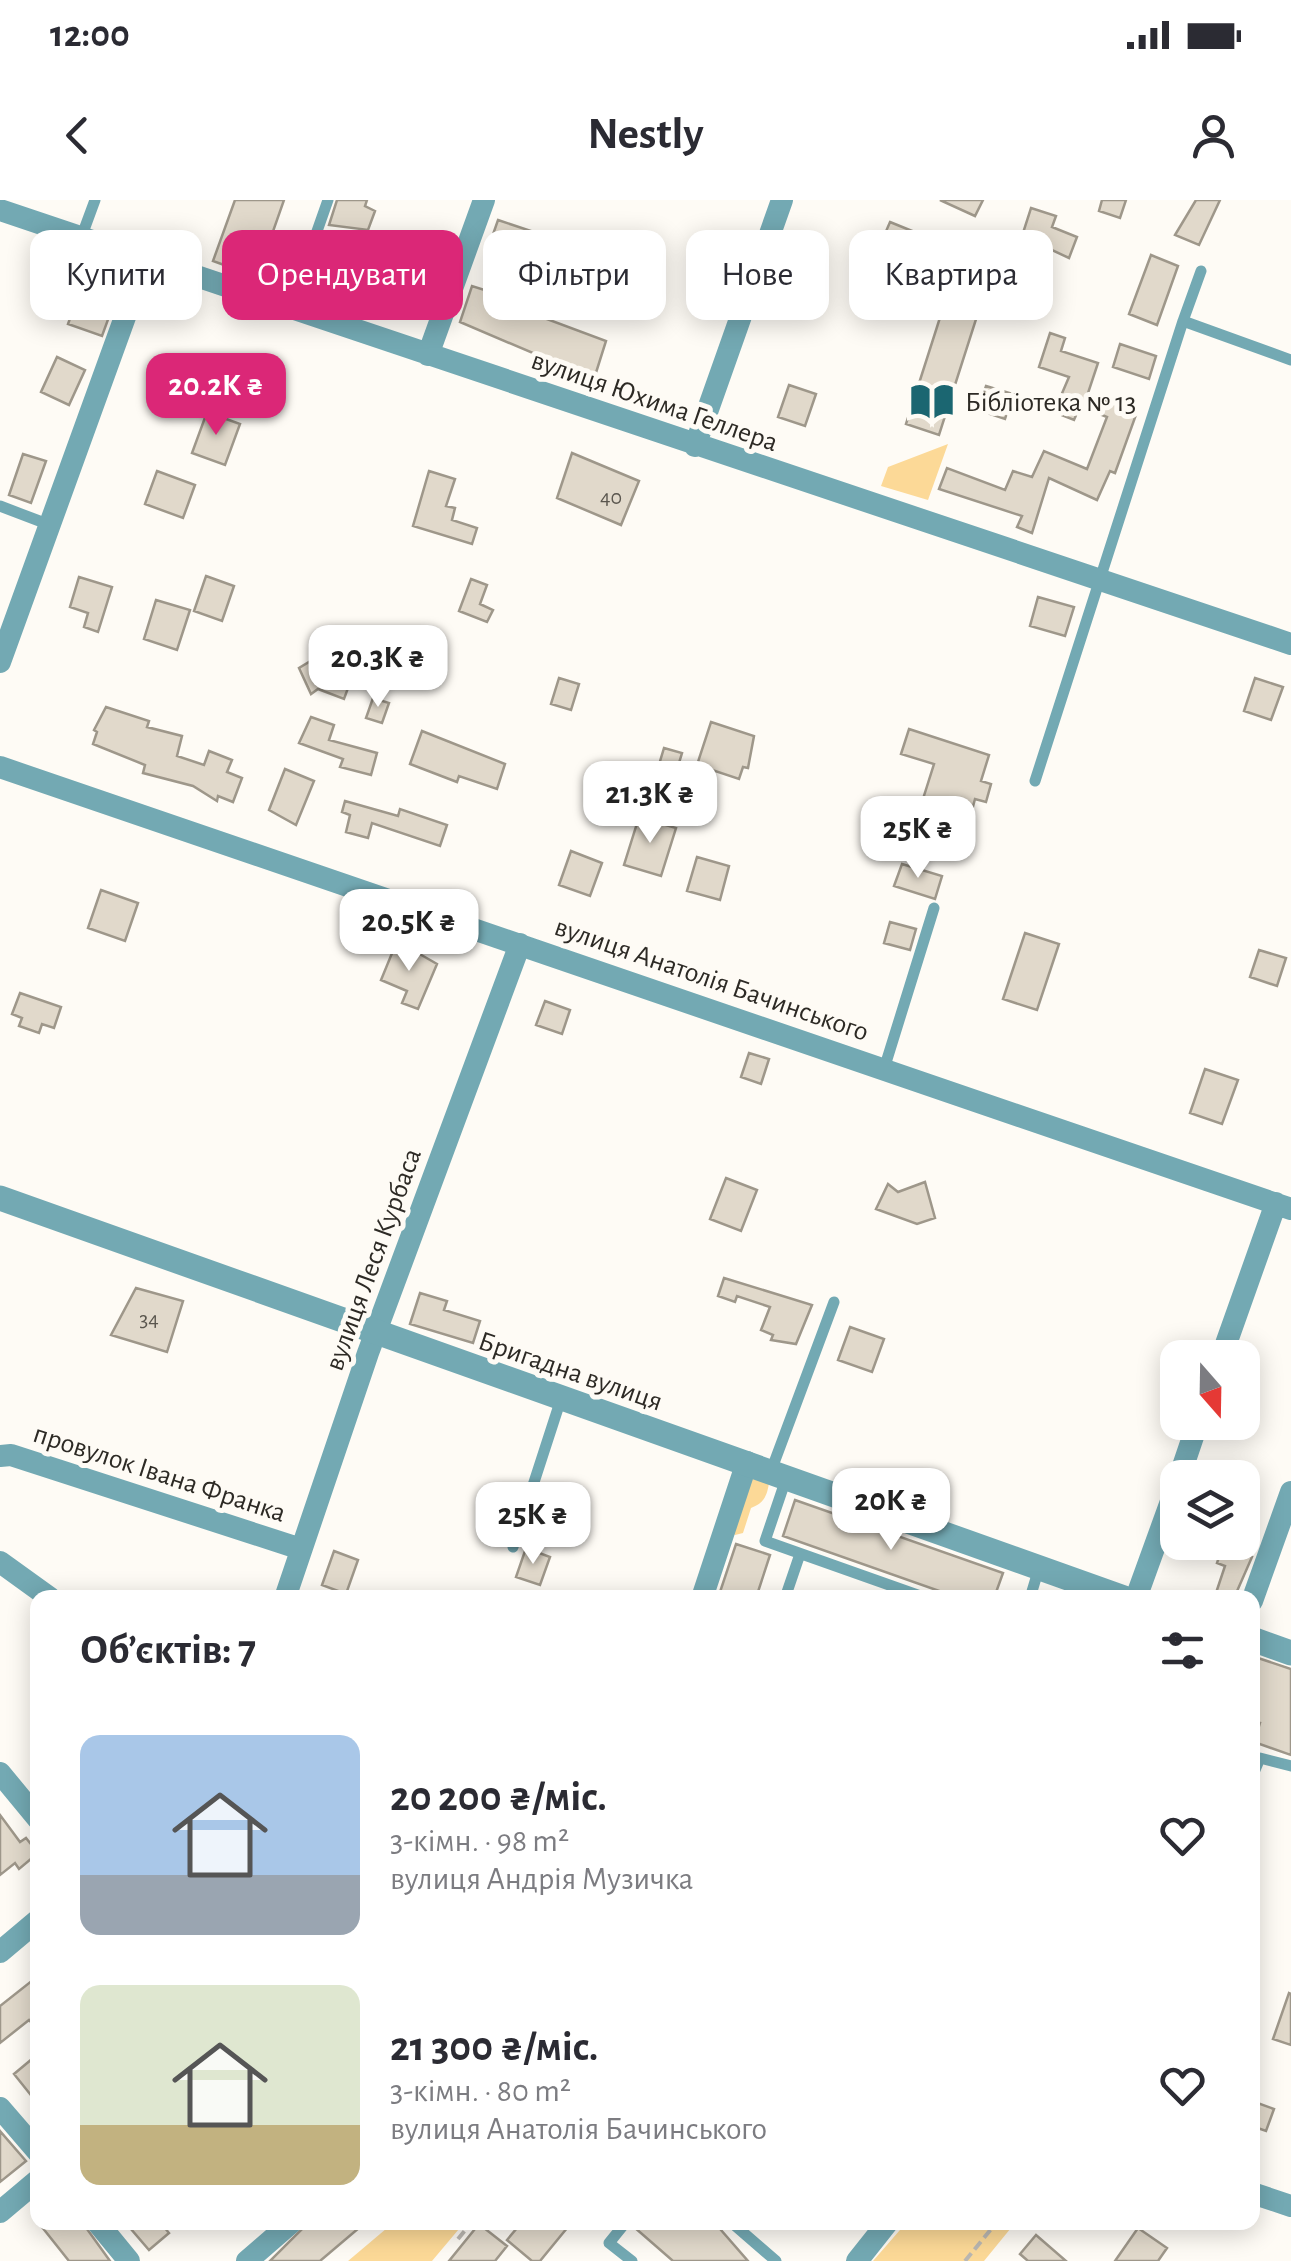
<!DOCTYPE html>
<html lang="uk">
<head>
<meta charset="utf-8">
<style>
  body { margin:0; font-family:"Alegreya Sans",sans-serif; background:#f2f2f3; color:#2b2b33; height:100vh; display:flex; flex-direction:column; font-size:38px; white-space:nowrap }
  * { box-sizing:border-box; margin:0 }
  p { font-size:32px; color:#7c7c81 }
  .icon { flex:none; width:55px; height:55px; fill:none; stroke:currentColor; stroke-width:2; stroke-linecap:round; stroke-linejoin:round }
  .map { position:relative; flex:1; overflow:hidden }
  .panel { position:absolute; left:30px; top:1390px; width:1230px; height:640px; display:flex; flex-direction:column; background:#fff; border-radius:20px; box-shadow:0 5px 25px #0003 }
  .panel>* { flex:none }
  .banner { position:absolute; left:30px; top:30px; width:1232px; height:90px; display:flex; gap:20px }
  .needle { width:65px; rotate:160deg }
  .tools { position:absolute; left:1160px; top:1140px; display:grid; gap:20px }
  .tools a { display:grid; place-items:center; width:100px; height:100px; border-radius:20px; background:#fff; box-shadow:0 5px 25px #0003; font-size:50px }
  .price { position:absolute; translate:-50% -85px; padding:0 22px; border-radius:20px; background:#fff; color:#222; font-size:32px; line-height:65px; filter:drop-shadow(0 2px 5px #0008) }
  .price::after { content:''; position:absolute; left:50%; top:60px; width:30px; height:22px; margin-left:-15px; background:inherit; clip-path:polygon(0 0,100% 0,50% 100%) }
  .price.on { background:#db2777; color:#fff }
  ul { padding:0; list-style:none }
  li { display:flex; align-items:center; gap:30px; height:250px; padding:0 50px }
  li span { display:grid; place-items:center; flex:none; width:280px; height:200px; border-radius:20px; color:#555 }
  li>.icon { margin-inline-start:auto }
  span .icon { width:120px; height:120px; fill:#fffc; stroke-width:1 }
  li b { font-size:42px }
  h2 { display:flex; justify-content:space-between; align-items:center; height:120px; padding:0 50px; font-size:42px }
  .tag { padding:0 35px; border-radius:20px; background:#fff; box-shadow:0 5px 25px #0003; font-size:35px; line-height:90px }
  .tag.on { background:#db2777; color:#fff }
  .status { display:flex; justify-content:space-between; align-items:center; height:70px; padding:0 50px; background:#fff; direction:ltr }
  .status svg { height:28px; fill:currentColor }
  header { display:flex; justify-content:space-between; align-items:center; height:130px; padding:0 50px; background:#fff; font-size:45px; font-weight:700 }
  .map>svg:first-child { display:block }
  .green { fill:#fcd997 }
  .building { fill:#e1d9cb; stroke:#9e978a; stroke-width:2.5 }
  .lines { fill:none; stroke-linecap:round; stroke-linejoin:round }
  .path { stroke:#bab7b1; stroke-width:4; stroke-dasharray:10 5; stroke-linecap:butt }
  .service { stroke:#73a9b3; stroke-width:11 }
  .minor { stroke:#73a9b3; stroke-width:22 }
  .tertiary { stroke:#73a9b3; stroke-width:25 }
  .labels { text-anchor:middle; stroke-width:10; stroke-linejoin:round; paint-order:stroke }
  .number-label { font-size:22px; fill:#5a564e }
  .street-label { font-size:28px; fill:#2d2a25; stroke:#fefbf5 }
  .poi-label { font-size:28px; fill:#2d2a25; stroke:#fefbf5; text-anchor:start }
</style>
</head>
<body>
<div class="status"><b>12:00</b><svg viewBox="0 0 49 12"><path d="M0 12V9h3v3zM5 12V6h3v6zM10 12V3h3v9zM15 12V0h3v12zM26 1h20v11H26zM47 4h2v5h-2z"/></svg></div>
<header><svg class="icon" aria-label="back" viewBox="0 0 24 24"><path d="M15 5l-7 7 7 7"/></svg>Nestly<svg class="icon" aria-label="person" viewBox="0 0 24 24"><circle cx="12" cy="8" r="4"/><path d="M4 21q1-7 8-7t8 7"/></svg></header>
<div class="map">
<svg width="1291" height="2061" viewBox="0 0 1291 2061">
  <rect width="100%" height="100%" fill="#fefbf5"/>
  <path class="green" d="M948,244L928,300L881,286L888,267Z
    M753,1278L769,1283C767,1296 764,1303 751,1308L743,1333L735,1335L727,1328Z
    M393,2023V2022L464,2023L432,2061H348Z
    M906,2023V2022L1015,2023L984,2061H873Z"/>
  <path class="building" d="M235,0H284L257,77L213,61Z
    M337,0H367L365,6L375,11L368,30L329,25Z
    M940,0H983L975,16Z
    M1102,0H1126L1120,18L1099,11Z
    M1196,0H1220L1199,45L1175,35Z
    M1031,8L1056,16L1052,27L1077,37L1069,58L1022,36Z
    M498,20L537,33L526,63L544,70L528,112L606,141L594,179L460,122L472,86L497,94L514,52L490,43Z
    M890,22L922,35L916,50L884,36Z
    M349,35L357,36L353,70L367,75L356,108L342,103L344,97L331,94Z
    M945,53L973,63L961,95L969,99L966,108L949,103L978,113L939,235L906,224L945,102L912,92L917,76L934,84Z
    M1151,55L1178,66L1157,125L1129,114Z
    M91,60L125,73L102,136L68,124Z
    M1050,133L1065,138L1061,151L1098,163L1088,193L1137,212L1115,273L1110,271L1097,300L1049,278L1032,333L1017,327L1022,316L939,289L947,268L1005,290L1013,271L1032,277L1044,251L1087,269L1107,217L1080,206L1074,220L1054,212L1069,177L1039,167Z
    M1120,144L1156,156L1149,179L1113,167Z
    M57,157L85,170L69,205L41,192Z
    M789,185L816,194L805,226L778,217Z
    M986,186L1013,194L1005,219L978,210Z
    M207,212L240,224L225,265L192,253Z
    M572,253L639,281L621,325L557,298Z
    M23,254L46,261L31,303L9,295Z
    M157,271L195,285L183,318L145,304Z
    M429,271L455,279L446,306L455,308L452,320L477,328L472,344L413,326Z
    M206,376L234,386L222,421L194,411Z
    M79,377L112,387L98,432L84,427L88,413L70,407Z
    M471,379L487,385L480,404L493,410L487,422L459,411Z
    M1038,397L1074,407L1065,436L1030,426Z
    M156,400L190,410L177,450L144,439Z
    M393,440L418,450L409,471L385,462Z
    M319,456L355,469L344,499L318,489L311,494L299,468Z
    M559,478L579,484L571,510L551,504Z
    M1255,478L1283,487L1271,520L1244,511Z
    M373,498L389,503L382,523L366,518Z
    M106,507L149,521L147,527L182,536L177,556L204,565L209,551L232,560L227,572L242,578L233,602L218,596L217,601L193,586L143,573L145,565L93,544L97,532L94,530Z
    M311,517L334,525L329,540L377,553L371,575L340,567L343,559L299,543Z
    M711,522L754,536L748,568L743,567L739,579L697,565Z
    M909,529L989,555L981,581L991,584L986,602L975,599L971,614L923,599L934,564L901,554Z
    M422,531L505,564L497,589L459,576L457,582L410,564Z
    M664,548L682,553L673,583L655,578Z
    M285,569L314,581L296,625L269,610Z
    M345,601L398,616L400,609L447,625L440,646L372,623L368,638L346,632L350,615L342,612Z
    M639,617L676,628L661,676L624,665Z
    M571,651L602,663L590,696L559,685Z
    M697,657L729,666L720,700L687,691Z
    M902,664L942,676L935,699L894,686Z
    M101,690L138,703L125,741L88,728Z
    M890,722L916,729L910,750L884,743Z
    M1025,733L1059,744L1037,810L1003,799Z
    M397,741L437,764L418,809L402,803L407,791L381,780Z
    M1259,750L1286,758L1277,786L1250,777Z
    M20,793L61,807L54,828L42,824L39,833L19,826L22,818L12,814Z
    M545,801L570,810L562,834L536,825Z
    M749,853L769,859L761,884L741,877Z
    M1205,869L1238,880L1222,924L1190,913Z
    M726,978L757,990L741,1031L710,1019Z
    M925,982L935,1018L917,1024L876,1009L888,984L898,992Z
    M724,1078L812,1105L796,1144L771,1140L773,1135L761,1130L770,1107L737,1096L735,1102L718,1096Z
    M136,1088L183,1101L167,1152L111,1135Z
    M420,1093L447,1101L444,1110L480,1121L473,1143L410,1124Z
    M850,1127L884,1139L872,1172L838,1160Z
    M795,1300L1003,1373L994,1398H959L783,1336Z
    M1224,1342L1250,1345L1247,1355L1252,1357L1234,1398L1216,1393L1225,1366L1217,1363Z
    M736,1344L770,1355L756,1398H718Z
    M526,1348L550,1357L540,1385L516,1377Z
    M334,1351L358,1360L346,1394L322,1385Z
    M1252,1456L1291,1469V1555L1254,1542L1260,1523L1252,1521Z
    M0,1615L20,1642L26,1638L38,1653L19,1669L15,1663L0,1675Z
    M38,1776V1830L29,1820L0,1843V1806Z
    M1289,1793L1291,1794V1845L1273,1839Z
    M38,1854V1904L14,1874Z
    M1252,1901L1274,1909L1266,1931L1252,1926Z
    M0,1931L26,1961L0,1982Z
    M38,2022H82L110,2061H69Z
    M138,2022H160L169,2033L149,2050L131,2029Z
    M309,2022H366L320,2061H270Z
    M522,2022H572L540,2061H532L507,2040Z
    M635,2022H714L748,2061H673L634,2027Z
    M479,2024L507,2046L495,2061H449Z
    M1138,2028L1167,2048L1158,2061H1115Z
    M1036,2035L1066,2061H1028L1020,2054Z"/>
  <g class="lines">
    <path class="path" d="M458,2039L472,2022
      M965,2061L997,2022"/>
    <path class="service" d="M81,38L95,0
      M290,108L328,0
      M1183,121L1201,71
      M0,306L50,325
      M1035,581L1183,121L1291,160
      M884,869L934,708
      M771,1271L834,1102
      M787,1276L765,1341L926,1398
      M513,1347L561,1199
      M785,1398L800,1354
      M1030,1398L1039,1368
      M1252,1577L1260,1558L1291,1566
      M626,2022L609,2043L632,2061
      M731,2022L776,2061"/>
    <path class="minor" d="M0,10L1291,444
      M428,155L484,0
      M695,246L782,0
      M0,462L146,59
      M0,567L1291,1009
      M1221,1158L1276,1003
      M0,1256L11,1255L301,1349
      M1179,1278L1198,1222
      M0,1362L50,1398
      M285,1398L368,1153L520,744
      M702,1398L747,1262
      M1136,1398L1178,1282
      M1252,1401L1291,1292
      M0,1573L38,1619
      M0,1752L38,1720
      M0,1908L38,1952
      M1252,1993L1291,2006
      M0,2012L38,1980
      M97,2022L129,2061
      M247,2061L292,2022
      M857,2061L888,2022"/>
    <path class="tertiary" d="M0,998L1124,1398
      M1252,1439L1291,1453"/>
  </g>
  <defs>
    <g id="library-bare" transform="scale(3.45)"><path d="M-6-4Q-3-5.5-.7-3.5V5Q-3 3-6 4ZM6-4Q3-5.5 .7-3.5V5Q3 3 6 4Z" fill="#1b6671" stroke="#fefbf5" stroke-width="2.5" paint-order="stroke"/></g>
  </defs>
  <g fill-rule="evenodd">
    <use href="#library-bare" x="932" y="201"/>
  </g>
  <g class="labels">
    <g class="number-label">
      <text x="611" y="304">40</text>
      <text x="149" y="1126">34</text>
    </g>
    <g class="street-label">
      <text transform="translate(655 200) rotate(19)" y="10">вулиця Юхима Геллера</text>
      <text transform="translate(712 778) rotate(19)" y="10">вулиця Анатолія Бачинського</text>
      <text transform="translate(372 1059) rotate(-70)" y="10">вулиця Леся Курбаса</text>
      <text transform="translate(571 1170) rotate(19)" y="10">Бригадна вулиця</text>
      <text transform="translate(160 1272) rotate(18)" y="10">провулок Івана Франка</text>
    </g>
    <g class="poi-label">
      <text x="965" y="211">Бібліотека № 13</text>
    </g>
  </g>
</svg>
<div class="tools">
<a><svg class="needle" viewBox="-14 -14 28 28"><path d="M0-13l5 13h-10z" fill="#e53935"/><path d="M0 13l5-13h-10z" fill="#7c7c81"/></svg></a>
<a><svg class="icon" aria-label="layers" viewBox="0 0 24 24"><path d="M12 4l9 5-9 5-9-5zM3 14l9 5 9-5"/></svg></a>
</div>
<b class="price on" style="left:216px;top:238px">20.2K ₴</b>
<b class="price" style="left:378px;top:510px">20.3K ₴</b>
<b class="price" style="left:650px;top:646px">21.3K ₴</b>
<b class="price" style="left:918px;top:681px">25K ₴</b>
<b class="price" style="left:409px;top:774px">20.5K ₴</b>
<b class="price" style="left:891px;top:1353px">20K ₴</b>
<b class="price" style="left:533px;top:1367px">25K ₴</b>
<div class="banner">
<a class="tag">Купити</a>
<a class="tag on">Орендувати</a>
<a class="tag">Фільтри</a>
<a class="tag">Нове</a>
<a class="tag">Квартира</a>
</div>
<section class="panel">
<h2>Об’єктів: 7<svg class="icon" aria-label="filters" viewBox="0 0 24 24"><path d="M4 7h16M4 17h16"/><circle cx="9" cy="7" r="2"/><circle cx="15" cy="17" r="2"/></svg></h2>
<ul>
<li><span style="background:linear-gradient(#a9c7e8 70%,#9aa5b1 0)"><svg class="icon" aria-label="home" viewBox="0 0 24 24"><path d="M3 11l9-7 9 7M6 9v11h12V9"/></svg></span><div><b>20 200 ₴/міс.</b><p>3-кімн. · 98 m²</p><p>вулиця Андрія Музичка</p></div><svg class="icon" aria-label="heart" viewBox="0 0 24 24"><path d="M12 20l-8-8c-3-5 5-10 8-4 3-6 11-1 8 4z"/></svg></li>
<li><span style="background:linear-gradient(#dfe7d0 70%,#c2b280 0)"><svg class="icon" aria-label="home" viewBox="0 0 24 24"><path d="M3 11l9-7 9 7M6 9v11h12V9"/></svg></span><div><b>21 300 ₴/міс.</b><p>3-кімн. · 80 m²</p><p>вулиця Анатолія Бачинського</p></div><svg class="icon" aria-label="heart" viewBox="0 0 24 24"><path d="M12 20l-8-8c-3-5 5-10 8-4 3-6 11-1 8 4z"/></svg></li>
</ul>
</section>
</div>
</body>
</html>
